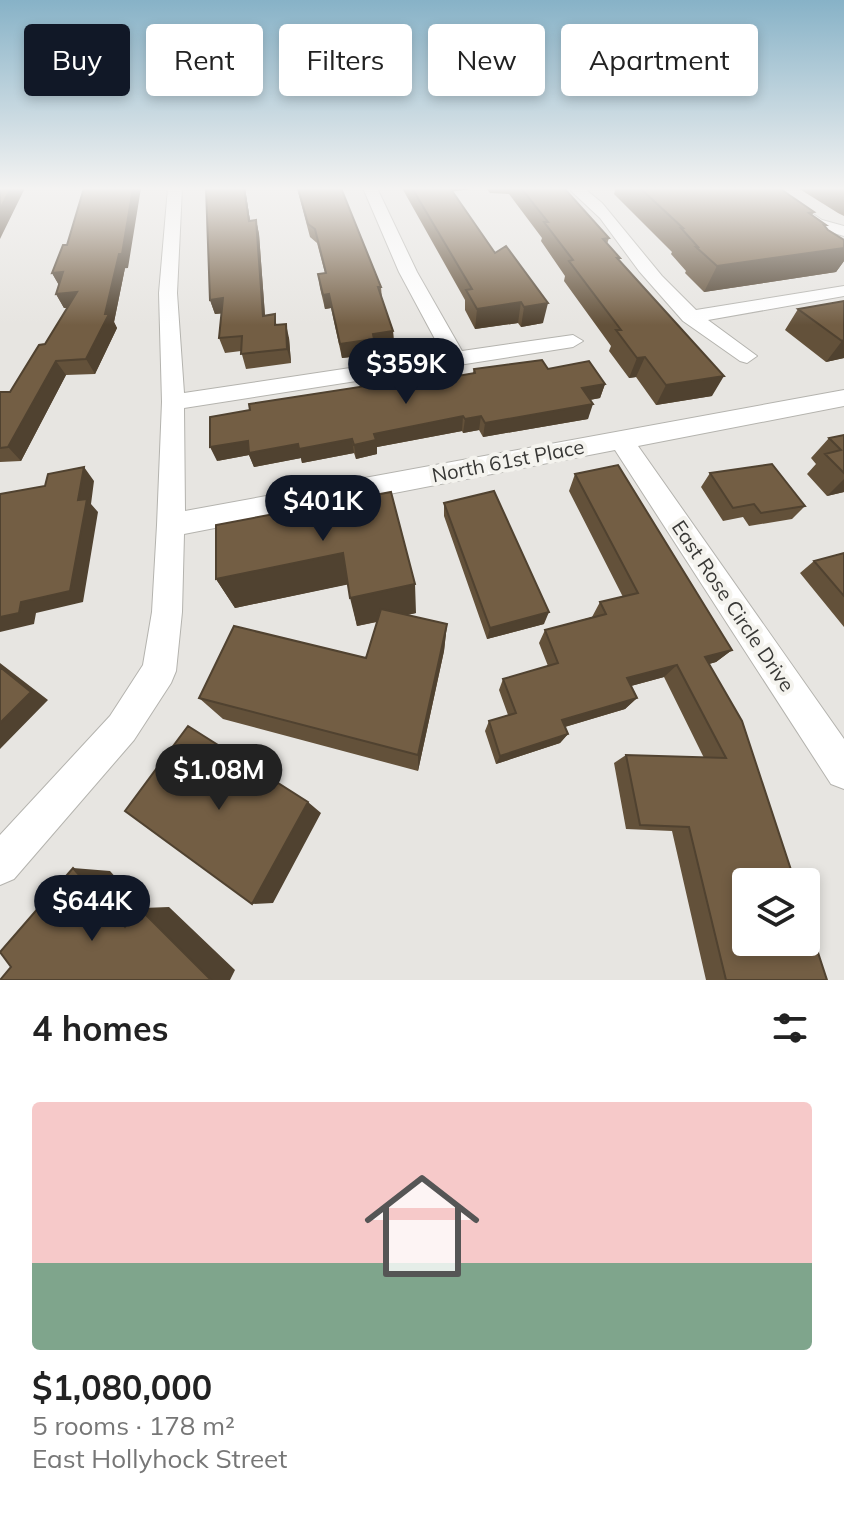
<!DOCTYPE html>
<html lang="en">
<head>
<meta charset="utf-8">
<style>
  body { margin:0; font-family:Mulish,sans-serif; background:#f6f6f6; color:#222; height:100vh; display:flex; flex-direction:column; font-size:30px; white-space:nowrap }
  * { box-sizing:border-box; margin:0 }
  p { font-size:26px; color:#767676 }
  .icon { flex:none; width:44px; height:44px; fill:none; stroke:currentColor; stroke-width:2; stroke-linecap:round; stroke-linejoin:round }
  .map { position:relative; height:980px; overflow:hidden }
  .details { display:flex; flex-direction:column; background:#fff; flex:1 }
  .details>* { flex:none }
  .banner { position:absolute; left:24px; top:24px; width:796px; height:72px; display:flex; gap:16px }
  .buttons { position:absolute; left:732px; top:868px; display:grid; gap:16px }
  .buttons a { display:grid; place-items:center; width:88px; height:88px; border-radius:8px; background:#fff; box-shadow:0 4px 12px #0003; font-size:40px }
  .price { position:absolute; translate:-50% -68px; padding:0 18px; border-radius:28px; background:#111827; color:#fff; font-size:26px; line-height:52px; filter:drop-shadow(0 2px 4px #0008) }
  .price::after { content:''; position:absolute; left:50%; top:48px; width:24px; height:18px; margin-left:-12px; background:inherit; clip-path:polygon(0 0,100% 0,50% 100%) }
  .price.selected { background:#222; color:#fff }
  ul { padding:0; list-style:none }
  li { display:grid; align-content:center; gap:16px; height:424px; padding:0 32px }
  li span { display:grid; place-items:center; height:248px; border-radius:8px; color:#555 }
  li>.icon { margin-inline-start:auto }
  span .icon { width:144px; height:144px; fill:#fffc; stroke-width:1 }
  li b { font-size:34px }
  h2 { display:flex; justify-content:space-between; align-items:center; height:96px; padding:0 32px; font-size:34px }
  .tag { padding:0 28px; border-radius:8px; background:#fff; box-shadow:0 4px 12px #0003; font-size:28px; line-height:72px }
  .tag.selected { background:#111827; color:#fff }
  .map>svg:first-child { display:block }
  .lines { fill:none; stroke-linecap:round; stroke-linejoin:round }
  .street-casing { stroke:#b4b3ae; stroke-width:2 }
  .street { fill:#fff; fill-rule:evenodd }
  .wall { fill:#63513a }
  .shaded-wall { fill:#504230 }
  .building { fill:#735e44; stroke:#504230; stroke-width:2 }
  .labels { text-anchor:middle; stroke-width:8; stroke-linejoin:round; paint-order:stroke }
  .street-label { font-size:20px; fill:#383836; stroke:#f4f3ee }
</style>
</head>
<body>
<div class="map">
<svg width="844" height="980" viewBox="0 0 844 980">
  <rect width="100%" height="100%" fill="#e7e5e1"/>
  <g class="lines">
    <g class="street-casing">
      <path id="street" d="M168,188H182L177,293L184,393L443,354L399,272L363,188H377L417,272L462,351L573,335L583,341L573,347L184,408L185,511L844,390V406L638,446L844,739V789L831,784L615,450L184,534L182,612L176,671L171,683L134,740L14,879L0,885V835L110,716L143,665L152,612L157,525L162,402L159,293Z
        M568,188H584L602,203L662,276L696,310L844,286V296L708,320L757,356L747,363L740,361L683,321L639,271L600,218Z
        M757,188H774L822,220L844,226V236L810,226Z"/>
    </g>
    <use href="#street" class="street"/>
  </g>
  <path class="wall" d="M206,188H245L250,221L256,220L259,234L265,315L278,325L289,338L291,363L246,369L241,351L225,353L219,338L222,313L215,314L210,300Z
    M297,188H341L381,287L382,299L393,331L394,345L375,348L376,354L342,358L331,308L325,309L320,288L318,274L325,273L317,243L310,237Z
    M402,188H479L452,191L543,323L521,327L518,323L475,329L465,310V300Z
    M486,188H564L609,238L607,244L620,258L619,260L712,396L656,405L636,377L629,378L609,351L611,346L564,281L565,276L541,241L542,238L509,194L490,193Z
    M616,188H779L814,212L812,215L826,225L825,226L828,230L844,240V261L836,272L704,292L685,273L686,271L671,254L672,252L614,194Z
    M798,188H844V216L838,213Z
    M125,268L114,322L117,328L95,374L66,375L21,461L0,462V392H10L45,344L67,308H64L56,294L59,285L52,273L128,268Z
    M844,301V358L826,362L785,330L798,309Z
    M474,369H548L605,384L600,398L590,400L588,419L483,437L479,430L463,433L462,431L377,447V454L356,459L354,453L302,463L301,458L254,467L249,455L217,461L400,386L473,373Z
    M844,435V492L827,496L807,474L816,464L811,458L829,438Z
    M710,473L805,506L792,519L749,526L743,517L723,521L701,487Z
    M575,474L732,650L716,662L709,664L827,980H706L672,831L626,829L614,763L626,755L704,758L664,677L631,686L637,698L625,709L565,727L568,734L560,743L496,764L485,731L489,721L508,715L499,690L503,679L548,666L539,643L545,630L592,617L600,602L623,597L569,491Z
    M444,503L544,624L487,639L444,516Z
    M216,525L416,613L407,615L447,624L444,651L418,771L223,719L199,698L366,658L377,622L357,626L348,584L235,608L216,579Z
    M844,553V627L800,573L814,561Z"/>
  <path class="shaded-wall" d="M11,188H25L0,239V209Z
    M133,188H141L128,268H125L114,322L117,328L95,374L86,359L105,314Z
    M244,188H245L252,234L249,221Z
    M441,188H479L441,193Z
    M256,220L259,234L266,330L263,316Z
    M844,248V261L836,272L704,292L717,266Z
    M63,272L60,287L52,273Z
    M77,292L85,306L64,308L56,294Z
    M329,294L331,308L325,309L323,295Z
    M223,298L228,313L215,314L210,300Z
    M521,302L518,323L475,329L477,309Z
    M548,303L543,323L521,327L524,307Z
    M286,324L289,338L291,363L287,349Z
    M393,331L394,345L375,348L376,354L342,358L340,344L373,334Z
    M844,340V358L826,362L842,341Z
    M645,357L636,377L629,378L637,358Z
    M56,361L66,375L21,461L8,447Z
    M724,376L712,396L656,405L666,385Z
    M605,384L600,398L578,402L582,388Z
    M593,404L588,419L483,437L485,423Z
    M463,416L462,431L377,447V454L356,459L354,445L374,434Z
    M481,416L479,430L463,433L465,419Z
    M352,439L354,453L302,463L301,458L254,467L249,455L217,461L210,447L248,441L298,444Z
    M84,467L94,481L91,504L98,512L83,602L36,613L34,624L0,632V617L21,602L78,500Z
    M844,479V492L827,496Z
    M343,553L350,584L235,608L216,579Z
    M415,584L416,613L357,626L350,598Z
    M549,612L544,624L487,639L490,628Z
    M447,624L444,651L418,771V755Z
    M732,650L716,662L691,669L705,657Z
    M0,663L48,700L0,749Z
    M677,665L664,677L616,690L627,678Z
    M637,698L625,709L554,730L562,720Z
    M568,734L560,743L496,764L500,756Z
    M308,802L321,813L273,903L252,904Z
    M73,868L110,871L143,908L169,907L235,970L230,980H211L125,927Z"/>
  <path class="building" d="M0,188H11L0,209Z
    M84,188H133L122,254H119L105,314H109L86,359L56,361L8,447L0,448V392H10L39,345L45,344L77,292L56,294L63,272L52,273L63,245H67Z
    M206,188H244L249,221L256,220L263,316L275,314V325L286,324L287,349L241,354L242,336L219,338L223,298L210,300Z
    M298,188H341L381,287H378L393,331L373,334L374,339L340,344L329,294L323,295L318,274L326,273L315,229L308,224Z
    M412,188H450L495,253L506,246L548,303L524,307L521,302L477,309L466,290L472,289Z
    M521,188H564L609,238L603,239L620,258H617L724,376L666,385L645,357L637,358L616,330H621L569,261L573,260L544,222H548Z
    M640,188H779L814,212L809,213L826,225H824L828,230L844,240V248L717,266L696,247H698L681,228H683Z
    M844,301V340L842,341L798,309Z
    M542,360L548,369L589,361L605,384L582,388L593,404L485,423L481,416L465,419L463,416L374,434L376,440L354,445L352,439L299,449L298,444L249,453L248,441L210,447V417L250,410L249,404L398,381L400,386L475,373L474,369Z
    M844,435V473L825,454L841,450L829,438Z
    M772,464L805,506L761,513L754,504L733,508L710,473Z
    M618,465L732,650L705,657L742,721L795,882H746V942H806V916L827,980H726L689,827L640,825L626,755L726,758L677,665L627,678L637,698L562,720L568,734L500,756L489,721L516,713L503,679L558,663L545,630L606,614L600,602L638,593L575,474Z
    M84,467L78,500L87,499L70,591L21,602L19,613L0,617V494L45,486L48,474Z
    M494,491L549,612L490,628L444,503Z
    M391,492L415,584L350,598L343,553L216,579V525Z
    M844,553V596L814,561Z
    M381,609L447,624L418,755L199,698L234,626L366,658Z
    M0,667L31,692L0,723Z
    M188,726L308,802L252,904L125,811Z
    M73,868L125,927L139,908L211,980H0L11,967L0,952Z"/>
  <linearGradient id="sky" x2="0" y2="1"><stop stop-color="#87b2c7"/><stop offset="0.58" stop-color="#f4f3f2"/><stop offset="1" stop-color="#f4f3f2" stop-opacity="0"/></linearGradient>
  <rect width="844" height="325" fill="url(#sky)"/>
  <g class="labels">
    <g class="street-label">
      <text transform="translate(508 461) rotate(-11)" y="7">North 61st Place</text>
      <text transform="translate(733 606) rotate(56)" y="7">East Rose Circle Drive</text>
    </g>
  </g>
</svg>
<div class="buttons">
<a><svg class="icon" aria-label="layers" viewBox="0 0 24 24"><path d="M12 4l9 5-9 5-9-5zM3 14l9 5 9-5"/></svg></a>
</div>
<b class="price" style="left:406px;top:406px">$359K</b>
<b class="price" style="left:323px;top:543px">$401K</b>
<b class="price selected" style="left:219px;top:812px">$1.08M</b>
<b class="price" style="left:92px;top:943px">$644K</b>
<div class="banner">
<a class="tag selected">Buy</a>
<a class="tag">Rent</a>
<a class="tag">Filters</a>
<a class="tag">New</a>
<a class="tag">Apartment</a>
</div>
</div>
<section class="details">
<h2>4 homes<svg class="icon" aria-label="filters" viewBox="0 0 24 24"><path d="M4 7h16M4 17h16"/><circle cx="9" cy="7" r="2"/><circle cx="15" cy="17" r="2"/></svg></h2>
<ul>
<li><span style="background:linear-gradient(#f6c9c9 65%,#7fa58c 0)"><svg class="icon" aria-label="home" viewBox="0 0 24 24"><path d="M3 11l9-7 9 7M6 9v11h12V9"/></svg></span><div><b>$1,080,000</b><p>5 rooms · 178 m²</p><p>East Hollyhock Street</p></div></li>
</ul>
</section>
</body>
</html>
